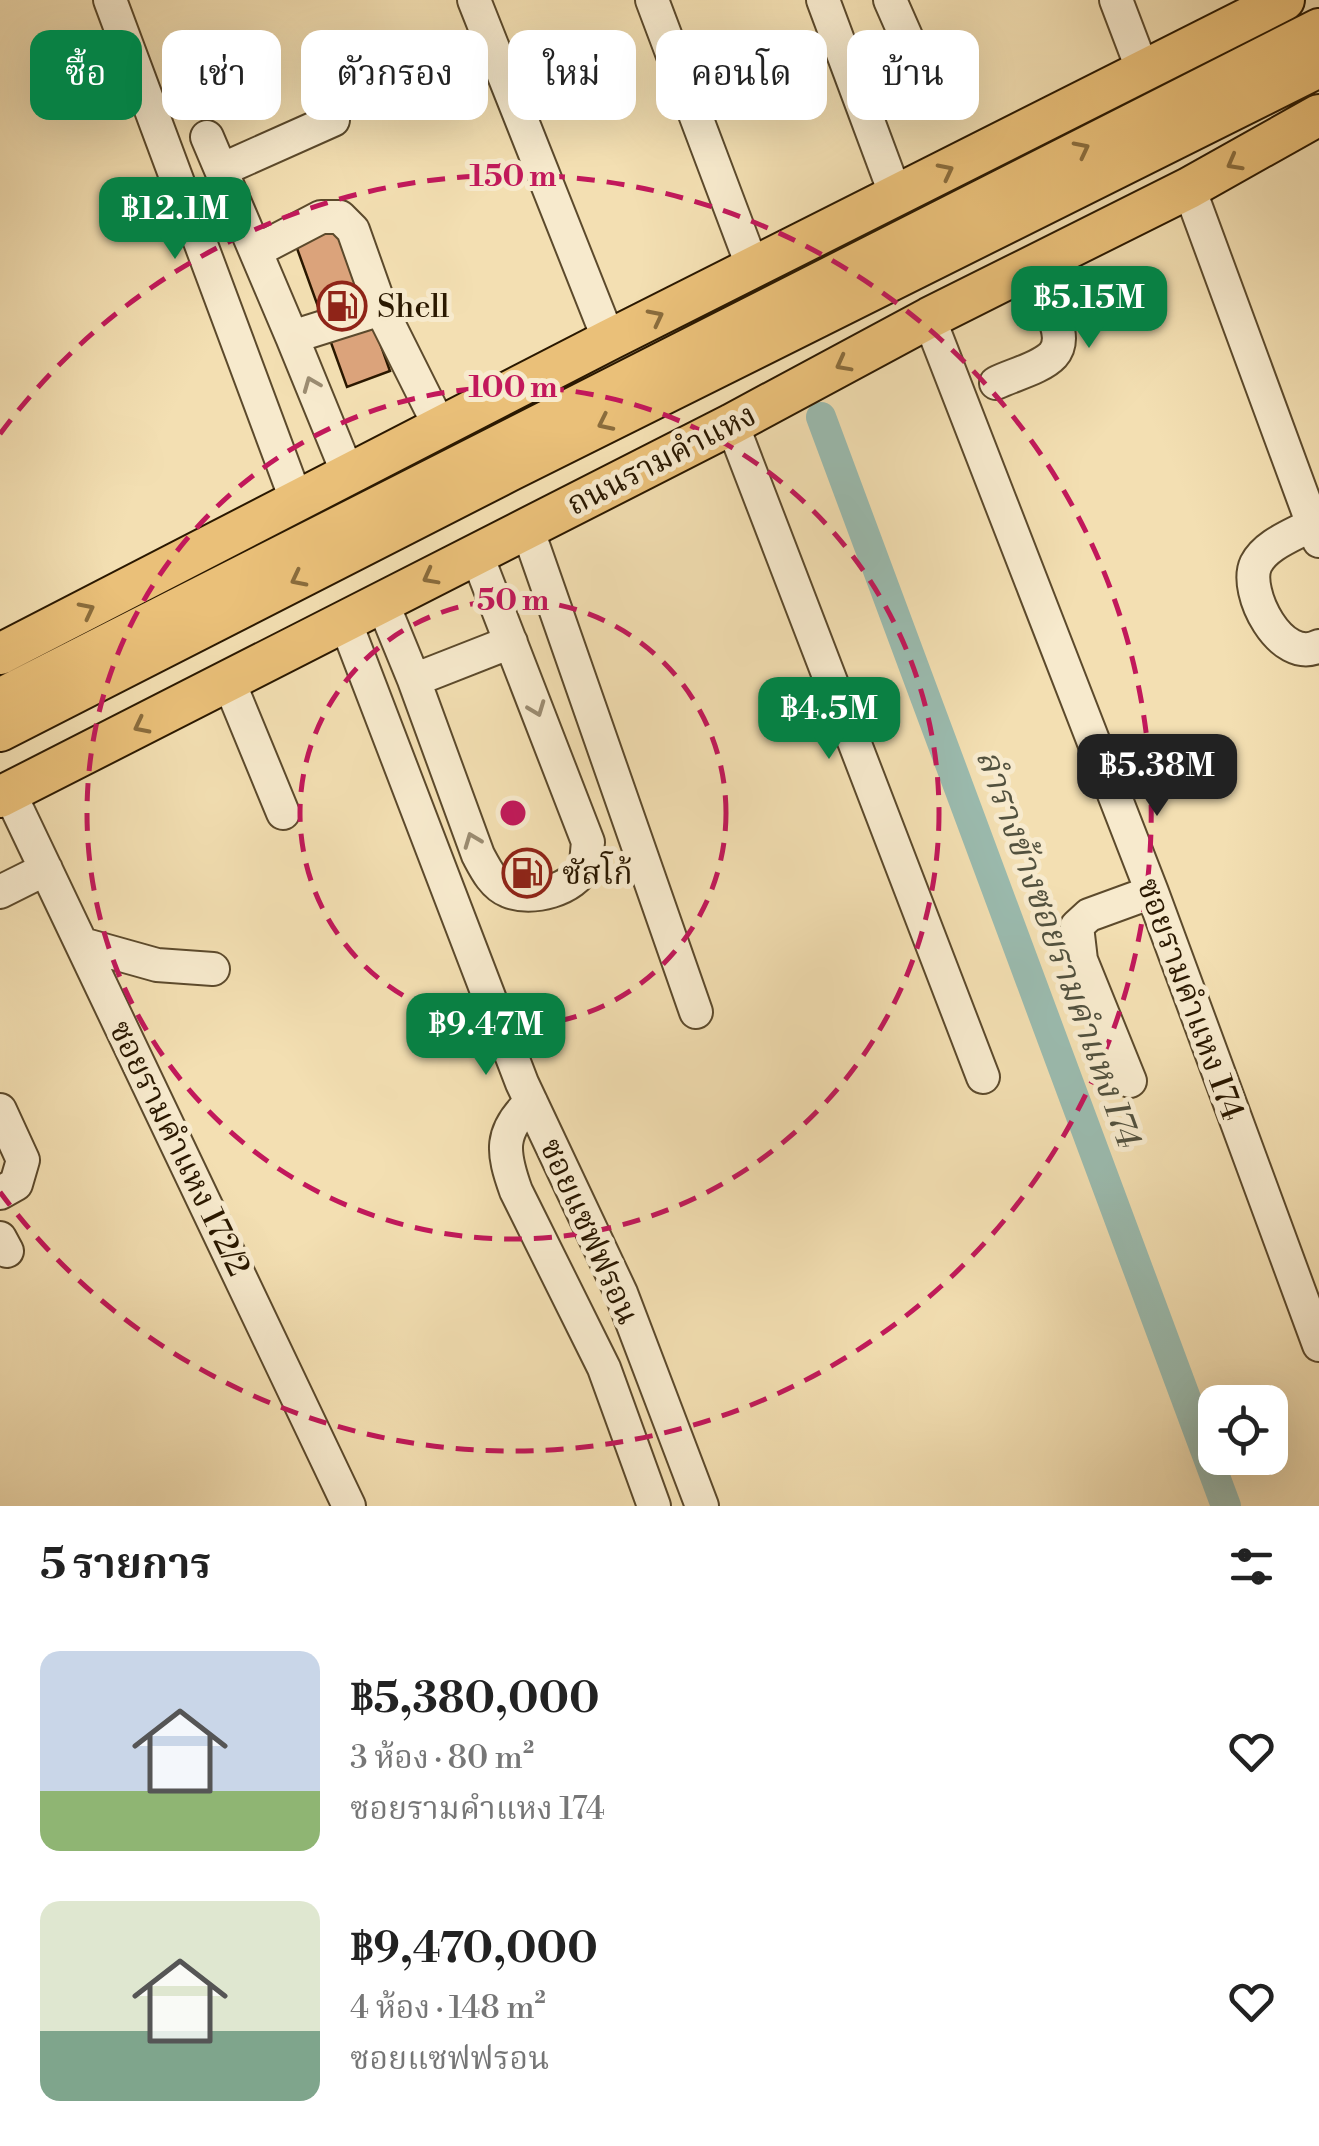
<!DOCTYPE html>
<html lang="th">
<head>
<meta charset="utf-8">
<style>
  body { margin:0; font-family:"Libre Bodoni","Noto Serif Thai",serif; background:#f2f2f2; color:#222; height:100vh; display:flex; flex-direction:column; font-size:38px; white-space:nowrap }
  * { box-sizing:border-box; margin:0 }
  p { font-size:32px; color:#767676 }
  .icon { flex:none; width:55px; height:55px; fill:none; stroke:currentColor; stroke-width:2; stroke-linecap:round; stroke-linejoin:round }
  .map { position:relative; height:1506px; overflow:hidden }
  .side { display:flex; flex-direction:column; background:#fff; flex:1 }
  .side>* { flex:none }
  .hud { position:absolute; left:30px; top:30px; width:1260px; height:90px; display:flex; gap:20px }
  .fabs { position:absolute; left:1198px; top:1385px; display:grid; gap:20px }
  .fabs a { display:grid; place-items:center; width:90px; height:90px; border-radius:20px; background:#fff; box-shadow:0 10px 40px #0002; font-size:50px }
  .price { position:absolute; translate:-50% -85px; padding:0 22px; border-radius:20px; background:#0b8043; color:#fff; font-size:32px; line-height:65px; filter:drop-shadow(0 2px 5px #0008) }
  .price::after { content:''; position:absolute; left:50%; top:60px; width:30px; height:22px; margin-left:-15px; background:inherit; clip-path:polygon(0 0,100% 0,50% 100%) }
  .price.active { background:#222; color:#fff }
  ul { padding:0; list-style:none }
  li { display:flex; align-items:center; gap:30px; height:250px; padding:0 40px }
  li span { display:grid; place-items:center; flex:none; width:280px; height:200px; border-radius:20px; color:#555 }
  li>.icon { margin-inline-start:auto }
  span .icon { width:120px; height:120px; fill:#fffc; stroke-width:1 }
  li b { font-size:42px }
  h2 { display:flex; justify-content:space-between; align-items:center; height:120px; padding:0 40px; font-size:42px }
  .tag { padding:0 35px; border-radius:20px; background:#fff; box-shadow:0 10px 40px #0002; font-size:35px; line-height:90px }
  .tag.active { background:#0b8043; color:#fff }
  .map>svg:first-child { display:block }
  .lines { fill:none; stroke-linecap:round; stroke-linejoin:round }
  .canal { stroke:#9bbcb0; stroke-width:30 }
  .building { fill:#dba37b; stroke:#2a1800; stroke-width:2.5 }
  .minor-casing { stroke:#5c4a2c; stroke-width:36 }
  .major-casing { stroke:#2a1800; stroke-width:44 }
  .minor { stroke:#f7eacd; stroke-width:32 }
  .major { stroke:#eac079; stroke-width:40 }
  .oneway { stroke:#8a6c3c }
  .oneway2 { stroke:#9b8c71 }
  .ring { fill:none; stroke:#c2185b; stroke-width:5; stroke-dasharray:18 12 }
  .labels { text-anchor:middle; stroke-width:10; stroke-linejoin:round; paint-order:stroke }
  .poi-label { font-size:32px; fill:#2a1800; stroke:#f7eacd; text-anchor:start }
  .street-label { font-size:32px; fill:#2a1800; stroke:#f7eacd }
  .water-label { font-size:35px; font-style:italic; fill:#52513e; stroke:#f7eacd }
  .centre { fill:#c2185b; stroke:#f7eacd; stroke-width:5 }
  .ring-label { font-size:30px; text-anchor:middle; font-weight:bold; fill:#c2185b; stroke:#f7eacd; stroke-width:10; stroke-linejoin:round; paint-order:stroke }
</style>
</head>
<body>
<div class="map">
<svg width="1319" height="1506" viewBox="0 0 1319 1506">
  <rect width="100%" height="100%" fill="#f3dfb2"/>
  <filter id="stains"><feTurbulence type="fractalNoise" baseFrequency=".002" numOctaves="4"/><feColorMatrix values="0 0 0 0 .2 0 0 0 0 .09 0 0 0 0 .02 0 0 0 .5 -.17"/></filter>
  <radialGradient id="worn" r=".72"><stop offset=".6" stop-color="#630" stop-opacity="0"/><stop offset="1" stop-color="#630" stop-opacity=".3"/></radialGradient>
  <g class="lines">
    <path class="canal" d="M821,417L1226,1506"/>
  </g>
  <path class="building" d="M338,225L390,371L347,387L294,240Z"/>
  <g class="lines">
    <g class="minor-casing">
      <path id="minor" d="M110,0L297,502
        M474,0L609,340
        M652,0L753,268
        M823,0L896,196
        M890,0L923,75
        M1116,0L1143,71
        M207,137L292,337
        M221,170L333,120
        M1189,188L1319,541
        M256,251L321,217H340L353,230L381,309
        M929,318L1152,892L1319,1345
        M996,383C1012,375 1041,368 1053,355C1073,332 1037,290 1027,269
        M732,424L983,1077
        M348,474L292,337L381,309L440,427
        M1313,524C1294,535 1266,544 1256,564C1243,591 1281,666 1319,646
        M527,528L696,1012
        M382,602L414,680L478,855C485,868 493,885 508,891C531,901 575,890 585,865C587,859 587,849 588,842L476,553
        M345,621L522,1083L621,1293L702,1506
        M414,680L511,642
        M229,682L283,813
        M9,792L349,1506
        M0,892L46,869
        M82,944L157,965L213,969
        M1130,1081L1081,960L1077,926L1089,915L1152,892
        M531,1102C499,1132 502,1152 516,1191L604,1368L654,1506
        M0,1110L23,1160L16,1184L0,1193
        M0,1238L7,1251"/>
    </g>
    <g class="major-casing">
      <path id="major" d="M0,654L609,340L1284,0
        M0,699L1319,29
        M0,731L509,471L1319,67
        M0,797L732,424L929,318L1189,188L1319,115"/>
    </g>
    <use href="#minor" class="minor"/>
    <use href="#major" class="major"/>
  </g>
  <defs><path id="oneway-chevron" d="M-2-3.5L2.5 0L-2 3.5" fill="none" stroke-width="1.6" stroke-linecap="round" stroke-linejoin="round" transform="scale(2.5)"/></defs>
  <g class="oneway">
    <use href="#oneway-chevron" transform="translate(1082 149) rotate(-27)"/>
    <use href="#oneway-chevron" transform="translate(1234 163) rotate(151)"/>
    <use href="#oneway-chevron" transform="translate(946 171) rotate(-27)"/>
    <use href="#oneway-chevron" transform="translate(656 317) rotate(-27)"/>
    <use href="#oneway-chevron" transform="translate(843 364) rotate(152)"/>
    <use href="#oneway-chevron" transform="translate(605 423) rotate(154)"/>
    <use href="#oneway-chevron" transform="translate(430 577) rotate(152)"/>
    <use href="#oneway-chevron" transform="translate(298 579) rotate(153)"/>
    <use href="#oneway-chevron" transform="translate(87 610) rotate(-27)"/>
    <use href="#oneway-chevron" transform="translate(141 726) rotate(153)"/>
  </g>
  <g class="oneway2">
    <use href="#oneway-chevron" transform="translate(311 384) rotate(-112)"/>
    <use href="#oneway-chevron" transform="translate(537 709) rotate(69)"/>
    <use href="#oneway-chevron" transform="translate(472 840) rotate(-111)"/>
  </g>
  <g class="ring">
    <circle cx="513" cy="813" r="213"/>
    <circle cx="513" cy="813" r="426"/>
    <path d="M0 434A638 638 0 1 1 0 1192"/>
  </g>
  <defs>
    <g id="fuel-ring" transform="scale(2.5)"><circle r="9.5" fill="#f7eacd" stroke="#8f2418" stroke-width="1.5"/><path d="M-5.5-6h7V0h2V4h1.3V-2.5L3-4.5l.8-.8L6-3V5H2.5V1h-1V6h-7ZM-4.2-4.7v3.2H.2V-4.7Z" fill="#8f2418"/></g>
  </defs>
  <g fill-rule="evenodd">
    <use href="#fuel-ring" x="342" y="306"/>
    <use href="#fuel-ring" x="527" y="873"/>
  </g>
  <g class="labels">
    <g class="poi-label">
      <text x="377" y="317">Shell</text>
      <text x="562" y="884">ซัสโก้</text>
    </g>
    <g class="street-label">
      <text transform="translate(661 459) rotate(-27)" y="11">ถนนรามคำแหง</text>
      <text transform="translate(1191 999) rotate(70)" y="11">ซอยรามคำแหง 174</text>
      <text transform="translate(180 1148) rotate(64)" y="11">ซอยรามคำแหง 172/2</text>
      <text transform="translate(590 1231) rotate(66)" y="11">ซอยแซฟฟรอน</text>
    </g>
    <g class="water-label">
      <text transform="translate(1059 948) rotate(70)" y="12">ลำรางข้างซอยรามคำแหง 174</text>
    </g>
  </g>
  <circle cx="513" cy="813" r="15" class="centre"/>
  <g class="ring-label">
    <text x="513" y="186">150 m</text>
    <text x="513" y="397">100 m</text>
    <text x="513" y="610">50 m</text>
  </g>
  <rect width="100%" height="100%" filter="url(#stains)"/>
  <rect width="100%" height="100%" fill="url(#worn)"/>
</svg>
<div class="fabs">
<a><svg class="icon" aria-label="locate" viewBox="0 0 24 24"><circle cx="12" cy="12" r="6"/><path d="M12 2v4M12 18v4M2 12h4M18 12h4"/></svg></a>
</div>
<b class="price" style="left:175px;top:262px">฿12.1M</b>
<b class="price" style="left:1089px;top:351px">฿5.15M</b>
<b class="price" style="left:829px;top:762px">฿4.5M</b>
<b class="price active" style="left:1157px;top:819px">฿5.38M</b>
<b class="price" style="left:486px;top:1078px">฿9.47M</b>
<div class="hud">
<a class="tag active">ซื้อ</a>
<a class="tag">เช่า</a>
<a class="tag">ตัวกรอง</a>
<a class="tag">ใหม่</a>
<a class="tag">คอนโด</a>
<a class="tag">บ้าน</a>
</div>
</div>
<section class="side">
<h2>5 รายการ<svg class="icon" aria-label="filters" viewBox="0 0 24 24"><path d="M4 7h16M4 17h16"/><circle cx="9" cy="7" r="2"/><circle cx="15" cy="17" r="2"/></svg></h2>
<ul>
<li><span style="background:linear-gradient(#c9d6e8 70%,#8fb573 0)"><svg class="icon" aria-label="home" viewBox="0 0 24 24"><path d="M3 11l9-7 9 7M6 9v11h12V9"/></svg></span><div><b>฿5,380,000</b><p>3 ห้อง · 80 m²</p><p>ซอยรามคำแหง 174</p></div><svg class="icon" aria-label="heart" viewBox="0 0 24 24"><path d="M12 20l-8-8c-3-5 5-10 8-4 3-6 11-1 8 4z"/></svg></li>
<li><span style="background:linear-gradient(#dfe7d0 65%,#7fa58c 0)"><svg class="icon" aria-label="home" viewBox="0 0 24 24"><path d="M3 11l9-7 9 7M6 9v11h12V9"/></svg></span><div><b>฿9,470,000</b><p>4 ห้อง · 148 m²</p><p>ซอยแซฟฟรอน</p></div><svg class="icon" aria-label="heart" viewBox="0 0 24 24"><path d="M12 20l-8-8c-3-5 5-10 8-4 3-6 11-1 8 4z"/></svg></li>
</ul>
</section>
</body>
</html>
